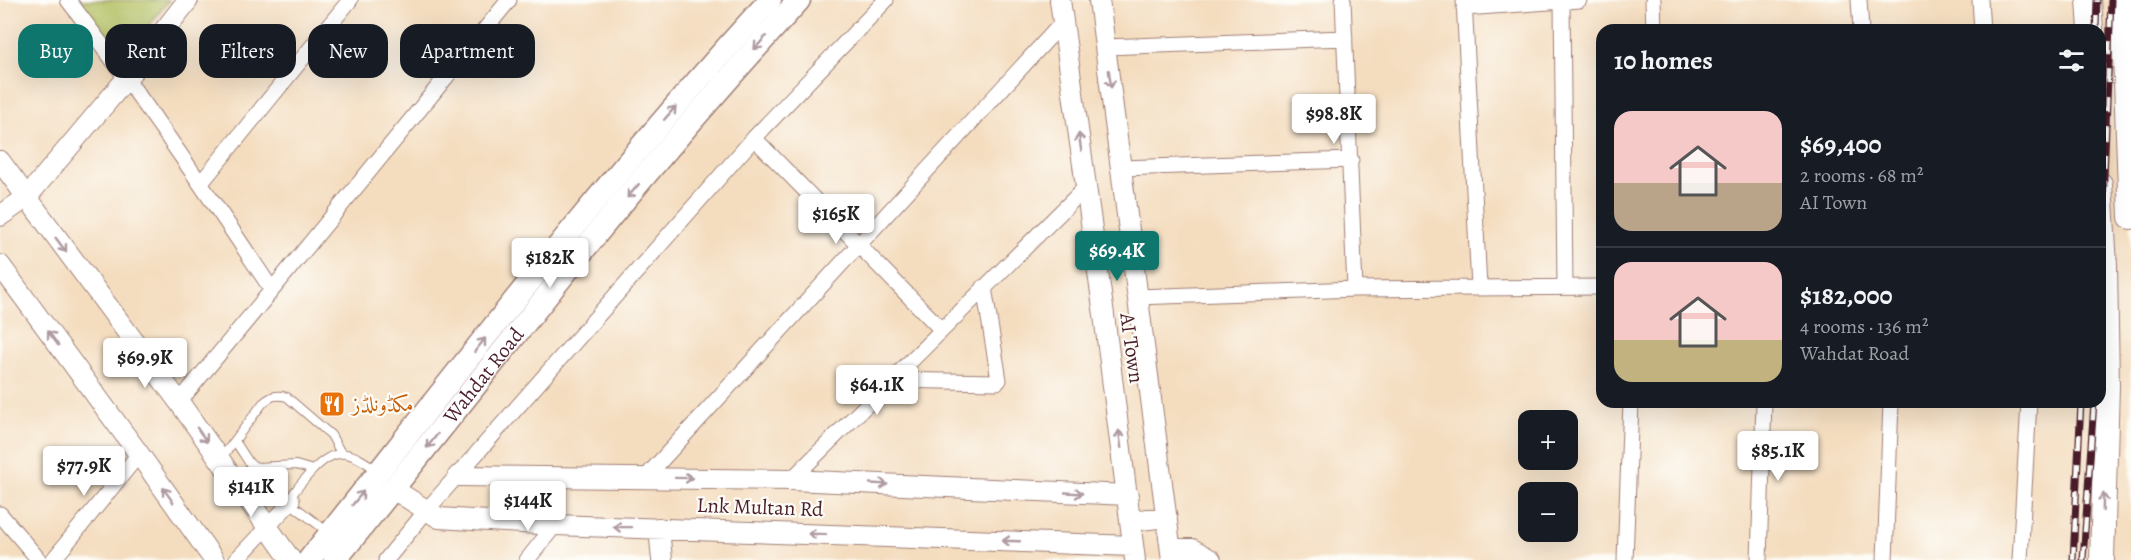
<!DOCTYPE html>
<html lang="en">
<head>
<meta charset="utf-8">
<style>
  body { margin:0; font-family:Alegreya,Amiri,serif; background:#20242c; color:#f1f3f6; height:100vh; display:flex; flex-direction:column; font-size:22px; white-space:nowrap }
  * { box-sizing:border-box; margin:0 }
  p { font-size:20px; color:#9ea1a6 }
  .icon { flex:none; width:33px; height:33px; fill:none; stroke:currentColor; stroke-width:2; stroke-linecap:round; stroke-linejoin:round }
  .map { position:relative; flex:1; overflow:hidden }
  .drawer { position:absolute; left:1596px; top:24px; width:510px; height:384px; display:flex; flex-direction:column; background:#171b24; border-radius:18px; box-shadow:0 6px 24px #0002 }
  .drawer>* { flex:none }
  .guide { position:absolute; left:18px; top:24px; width:570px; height:54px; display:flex; gap:12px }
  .controls { position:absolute; left:1518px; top:410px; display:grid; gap:12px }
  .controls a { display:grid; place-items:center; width:60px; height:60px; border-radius:12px; background:#171b24; box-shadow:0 6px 24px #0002; font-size:30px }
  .price { position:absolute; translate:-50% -51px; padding:0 14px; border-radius:6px; background:#fff; color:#222; font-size:20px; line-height:39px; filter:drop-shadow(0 2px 3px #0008) }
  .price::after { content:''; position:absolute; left:50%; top:36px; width:18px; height:14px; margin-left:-9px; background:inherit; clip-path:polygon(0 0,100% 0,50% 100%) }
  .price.selected { background:#0f766e; color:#fff }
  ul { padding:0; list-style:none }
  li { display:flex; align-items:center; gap:18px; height:150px; padding:0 18px }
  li+li { border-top:2px solid #363941 }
  li span { display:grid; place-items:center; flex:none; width:168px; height:120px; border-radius:18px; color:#555 }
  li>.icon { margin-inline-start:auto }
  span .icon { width:72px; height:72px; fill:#fffc; stroke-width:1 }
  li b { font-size:26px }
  h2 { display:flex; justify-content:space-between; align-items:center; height:72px; padding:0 18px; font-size:26px }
  .pill { padding:0 21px; border-radius:18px; background:#171b24; box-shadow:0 6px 24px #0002; font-size:21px; line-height:54px }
  .pill.selected { background:#0f766e; color:#fff }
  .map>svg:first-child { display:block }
  .green { fill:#b3c062; stroke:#7e7046; stroke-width:1.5 }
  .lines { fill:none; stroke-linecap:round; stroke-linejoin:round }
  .service-casing { stroke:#9f7e75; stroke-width:10 }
  .minor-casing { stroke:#9f7e75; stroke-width:17 }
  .tertiary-casing { stroke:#9f7e75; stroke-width:22 }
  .secondary-casing { stroke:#9f7e75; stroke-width:25 }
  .primary-casing { stroke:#9f7e75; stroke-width:26 }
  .service { stroke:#fff; stroke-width:8 }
  .minor { stroke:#fff; stroke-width:15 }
  .tertiary { stroke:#fff; stroke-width:20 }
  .secondary { stroke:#fff; stroke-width:22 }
  .primary { stroke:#fff; stroke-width:24 }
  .rail-casing { stroke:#4a1f2b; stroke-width:7 }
  .rail { stroke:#fdfcf7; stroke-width:4.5; stroke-dasharray:14; stroke-linecap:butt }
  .oneway { stroke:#ae9aa0 }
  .labels { text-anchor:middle; stroke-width:4.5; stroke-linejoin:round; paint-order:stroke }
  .street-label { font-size:21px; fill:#4a1f2b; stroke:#fdfcf7 }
  .food-label { font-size:21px; fill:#c56008; stroke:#fdfcf7; text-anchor:start }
</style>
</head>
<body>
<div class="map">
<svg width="2131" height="560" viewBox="0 0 2131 560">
  <rect width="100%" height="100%" fill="#fdfcf7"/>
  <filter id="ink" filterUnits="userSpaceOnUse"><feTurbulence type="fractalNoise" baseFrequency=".0167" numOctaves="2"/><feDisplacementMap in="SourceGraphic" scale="12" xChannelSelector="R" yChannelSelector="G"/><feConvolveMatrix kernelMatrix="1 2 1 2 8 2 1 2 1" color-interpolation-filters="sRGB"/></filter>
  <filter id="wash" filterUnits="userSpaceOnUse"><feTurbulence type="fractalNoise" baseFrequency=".008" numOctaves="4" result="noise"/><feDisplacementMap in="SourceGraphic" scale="24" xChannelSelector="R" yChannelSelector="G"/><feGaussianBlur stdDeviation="1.35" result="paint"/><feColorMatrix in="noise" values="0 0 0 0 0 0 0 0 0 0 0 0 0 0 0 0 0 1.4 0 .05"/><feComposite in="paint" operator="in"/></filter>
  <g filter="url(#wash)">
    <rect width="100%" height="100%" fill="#f4ddbf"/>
    <path class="green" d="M75,0H169L124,57L109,48Z"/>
  </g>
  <g filter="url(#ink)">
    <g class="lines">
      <g class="service-casing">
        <path id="service" d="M235,441L250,464L257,467L296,465L313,470
          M220,460L263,403C271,396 276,394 287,397L331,435L341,453
          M329,533L294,506L291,497C297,487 305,479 312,471C337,444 352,452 378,471"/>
      </g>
      <g class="minor-casing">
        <path id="minor" d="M68,0C140,94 207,192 272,290
          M1343,0L1355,289
          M1464,0L1479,287
          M1653,0L1654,30
          M1859,0L1861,30
          M1980,0L1982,30
          M1562,1L1565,287
          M1464,8L1579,0
          M1106,47L1345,38
          M754,138L941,329
          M1122,168L1351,160
          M201,183L350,0
          M1138,297L1355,289L1602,287
          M890,380L997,382L999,380L984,287
          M179,402L272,290L509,0
          M646,477L1063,22
          M791,480L1086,187
          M0,514L39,560
          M53,560L139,454
          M236,560L292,501
          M386,560L426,511L754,138L886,0
          M527,560L555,525
          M1625,560L1631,402
          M1759,560L1764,402
          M1885,560L1891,402
          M2020,560L2029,402"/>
      </g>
      <g class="tertiary-casing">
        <path id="tertiary" d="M1060,0L1104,315L1135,560
          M1099,0L1172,560
          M0,161L179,402L291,560
          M0,216L26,198L127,78L188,0
          M1094,249L1131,243
          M0,265L139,454L214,560
          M458,476L791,480L1128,495
          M393,489L439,518L555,525L1133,546
          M1131,521L1167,517
          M659,528L662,560
          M1171,549H1192L1211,560"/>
      </g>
      <g class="secondary-casing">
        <g id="secondary">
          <path d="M309,560C459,371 606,178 770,0"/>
          <path id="s1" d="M335,560C416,462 494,361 574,262C646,172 722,85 799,0"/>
        </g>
      </g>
      <g class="primary-casing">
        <path id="primary" d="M2089,0L2091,30
          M2123,0L2131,217
          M2100,184L2105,265L2107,386L2102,560"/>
      </g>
      <use href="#service" class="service"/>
      <use href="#minor" class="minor"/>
      <use href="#tertiary" class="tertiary"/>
      <use href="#secondary" class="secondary"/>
      <use href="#primary" class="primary"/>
      <g class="rail-casing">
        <path id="rail" d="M2096,30L2097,0
          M2100,279L2111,0
          M2073,560L2081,402
          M2083,560L2094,402"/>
      </g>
      <use href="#rail" class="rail"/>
    </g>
    <defs><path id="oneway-shaft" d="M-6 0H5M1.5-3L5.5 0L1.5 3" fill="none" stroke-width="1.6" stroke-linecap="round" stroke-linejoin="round" transform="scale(1.5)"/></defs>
    <g class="oneway">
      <use href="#oneway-shaft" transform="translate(760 43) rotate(132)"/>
      <use href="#oneway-shaft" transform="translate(1110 79) rotate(82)"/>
      <use href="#oneway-shaft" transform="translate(670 113) rotate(-49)"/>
      <use href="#oneway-shaft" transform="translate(1080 142) rotate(-98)"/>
      <use href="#oneway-shaft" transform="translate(633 191) rotate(130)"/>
      <use href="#oneway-shaft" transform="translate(61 245) rotate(53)"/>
      <use href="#oneway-shaft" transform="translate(53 338) rotate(-126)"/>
      <use href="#oneway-shaft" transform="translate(480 345) rotate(-52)"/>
      <use href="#oneway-shaft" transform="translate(202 435) rotate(55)"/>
      <use href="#oneway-shaft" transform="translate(1120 439) rotate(-98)"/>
      <use href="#oneway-shaft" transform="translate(432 441) rotate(128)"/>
      <use href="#oneway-shaft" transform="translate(684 478) rotate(1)"/>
      <use href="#oneway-shaft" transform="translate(879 484) rotate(3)"/>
      <use href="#oneway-shaft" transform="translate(1074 493) rotate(3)"/>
      <use href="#oneway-shaft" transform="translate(168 495) rotate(-125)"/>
      <use href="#oneway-shaft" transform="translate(358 498) rotate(-51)"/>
      <use href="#oneway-shaft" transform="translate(2103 502) rotate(-88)"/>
      <use href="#oneway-shaft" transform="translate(622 527) rotate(-179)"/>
      <use href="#oneway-shaft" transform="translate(817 534) rotate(-178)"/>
      <use href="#oneway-shaft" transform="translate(1011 541) rotate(-178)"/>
    </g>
  </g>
  <defs>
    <g id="restaurant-square" transform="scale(1.35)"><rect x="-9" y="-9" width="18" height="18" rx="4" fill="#e8710a" stroke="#fdfcf7"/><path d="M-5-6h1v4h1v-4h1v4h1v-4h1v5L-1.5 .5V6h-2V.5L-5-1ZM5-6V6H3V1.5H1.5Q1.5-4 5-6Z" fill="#fff"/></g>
  </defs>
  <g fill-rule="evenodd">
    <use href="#restaurant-square" x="332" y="404"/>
  </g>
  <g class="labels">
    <g class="street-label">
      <text transform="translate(1132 348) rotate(82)" y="7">AI Town</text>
      <text dy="7" stroke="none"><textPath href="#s1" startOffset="237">Wahdat Road</textPath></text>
      <text transform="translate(760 507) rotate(2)" y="7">Lnk Multan Rd</text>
    </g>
    <g class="food-label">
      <text x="352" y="411">مکڈونلڈز</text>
    </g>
  </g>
</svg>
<div class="controls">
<a>+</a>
<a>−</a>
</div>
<b class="price" style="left:1334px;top:145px">$98.8K</b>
<b class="price" style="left:836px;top:245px">$165K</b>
<b class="price selected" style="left:1117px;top:282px">$69.4K</b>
<b class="price" style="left:550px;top:289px">$182K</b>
<b class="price" style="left:145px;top:389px">$69.9K</b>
<b class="price" style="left:877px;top:416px">$64.1K</b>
<b class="price" style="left:1778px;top:482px">$85.1K</b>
<b class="price" style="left:84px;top:497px">$77.9K</b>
<b class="price" style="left:251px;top:518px">$141K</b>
<b class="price" style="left:528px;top:532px">$144K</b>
<div class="guide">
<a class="pill selected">Buy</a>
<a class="pill">Rent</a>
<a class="pill">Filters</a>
<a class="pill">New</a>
<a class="pill">Apartment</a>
</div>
<section class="drawer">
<h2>10 homes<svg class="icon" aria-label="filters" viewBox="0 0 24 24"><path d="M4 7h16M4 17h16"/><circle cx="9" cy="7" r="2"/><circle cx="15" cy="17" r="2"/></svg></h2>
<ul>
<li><span style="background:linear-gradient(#f6c9c9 60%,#b9a48a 0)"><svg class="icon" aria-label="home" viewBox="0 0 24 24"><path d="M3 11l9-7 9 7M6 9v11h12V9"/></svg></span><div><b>$69,400</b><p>2 rooms · 68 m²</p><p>AI Town</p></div></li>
<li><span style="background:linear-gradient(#f6c9c9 65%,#c2b280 0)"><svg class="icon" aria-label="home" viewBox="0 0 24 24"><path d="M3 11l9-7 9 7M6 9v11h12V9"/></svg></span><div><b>$182,000</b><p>4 rooms · 136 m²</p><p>Wahdat Road</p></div></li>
</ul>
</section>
</div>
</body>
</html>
